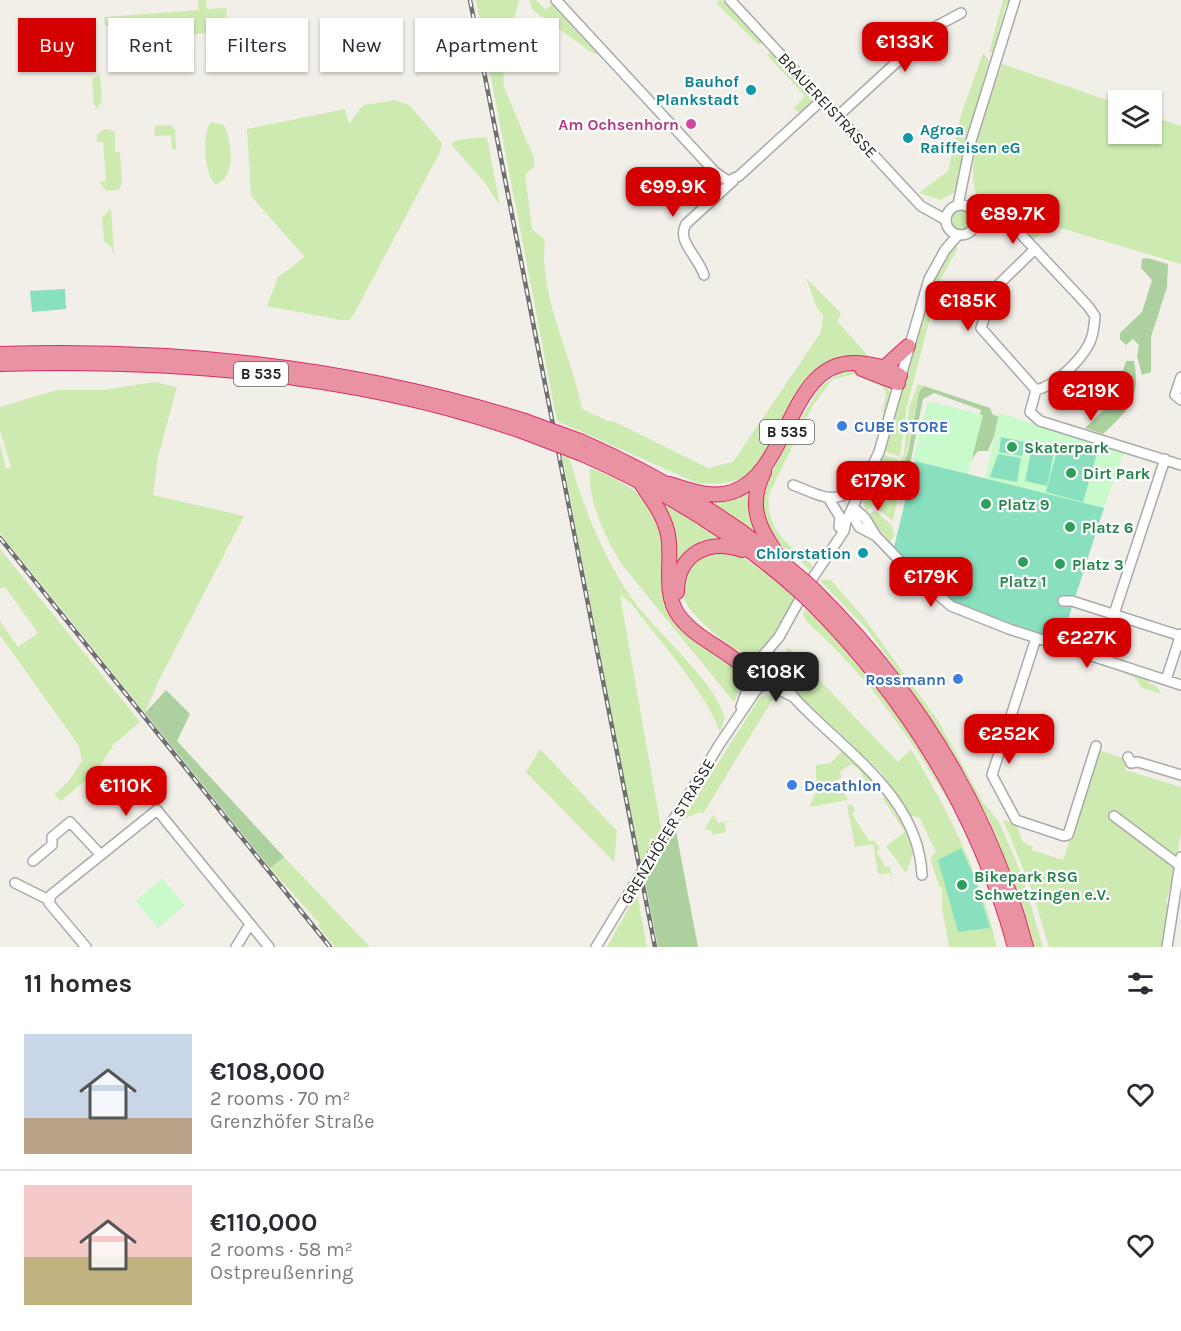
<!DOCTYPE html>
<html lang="en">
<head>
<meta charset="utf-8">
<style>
  body { margin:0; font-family:Karla,sans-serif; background:#f7f7f7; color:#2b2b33; height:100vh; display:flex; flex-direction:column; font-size:22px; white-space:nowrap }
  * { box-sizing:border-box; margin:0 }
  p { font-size:20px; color:#7c7c81 }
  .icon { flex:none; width:33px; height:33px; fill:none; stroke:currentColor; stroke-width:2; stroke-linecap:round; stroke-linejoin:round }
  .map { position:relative; height:947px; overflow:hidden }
  .details { display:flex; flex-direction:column; background:#fff; flex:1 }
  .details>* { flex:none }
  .hud { position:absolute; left:18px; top:18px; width:600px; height:54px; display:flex; gap:12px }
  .controls { position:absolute; left:1108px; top:90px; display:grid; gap:12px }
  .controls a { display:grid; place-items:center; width:54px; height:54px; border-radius:0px; background:#fff; box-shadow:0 2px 4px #0004; font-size:30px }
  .price { position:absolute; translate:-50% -51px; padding:0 14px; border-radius:12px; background:#d40000; color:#fff; font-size:20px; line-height:39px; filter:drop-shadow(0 2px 3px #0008) }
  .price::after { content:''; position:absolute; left:50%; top:36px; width:18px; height:14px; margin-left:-9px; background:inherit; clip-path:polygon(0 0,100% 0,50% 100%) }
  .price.current { background:#222; color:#fff }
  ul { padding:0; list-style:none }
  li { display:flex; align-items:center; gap:18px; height:150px; padding:0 24px }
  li+li { border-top:2px solid #e1e1e2 }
  li span { display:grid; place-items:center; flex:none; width:168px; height:120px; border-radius:0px; color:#555 }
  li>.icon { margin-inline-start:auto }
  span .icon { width:72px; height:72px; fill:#fffc; stroke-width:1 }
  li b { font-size:26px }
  h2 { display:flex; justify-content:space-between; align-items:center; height:72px; padding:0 24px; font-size:26px }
  .pill { padding:0 21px; border-radius:0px; background:#fff; box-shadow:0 2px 4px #0004; font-size:21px; line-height:54px }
  .pill.current { background:#d40000; color:#fff }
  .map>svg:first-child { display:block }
  .grass { fill:#cdebb0 }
  .forest { fill:#add19e }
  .park { fill:#c8facc }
  .pitch { fill:#88e0be }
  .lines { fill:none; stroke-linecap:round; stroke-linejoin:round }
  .minor-casing { stroke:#a9a9a9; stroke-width:12 }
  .highway-casing { stroke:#dc2a67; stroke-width:16 }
  .minor { stroke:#fff; stroke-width:9 }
  .highway { stroke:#e892a2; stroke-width:14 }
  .rail-casing { stroke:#707070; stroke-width:4.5 }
  .rail { stroke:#fff; stroke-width:2; stroke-dasharray:7; stroke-linecap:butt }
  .highway-bridge-casing { stroke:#dc2a67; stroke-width:16; stroke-linecap:butt }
  .highway-bridge { stroke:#e892a2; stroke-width:14 }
  .culture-dot { fill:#0f9aa8; stroke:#fff; stroke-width:2 }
  .hotel-dot { fill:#d1479c; stroke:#fff; stroke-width:2 }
  .shop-dot { fill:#3f7fe0; stroke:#fff; stroke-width:2 }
  .leisure-dot { fill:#2e9e5b; stroke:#fff; stroke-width:2 }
  .labels { text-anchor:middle; stroke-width:4.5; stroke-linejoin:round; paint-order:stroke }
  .shield { fill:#fff; stroke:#646464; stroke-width:1.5 }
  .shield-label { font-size:15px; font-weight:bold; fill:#222 }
  .culture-label { font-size:16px; font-weight:bold; fill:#0d838f; stroke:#fff; text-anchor:end }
  .street-label { font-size:16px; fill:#222; stroke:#fff }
  .hotel-label { font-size:16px; font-weight:bold; fill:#b23c85; stroke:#fff; text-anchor:end }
  .shop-label { font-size:16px; font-weight:bold; fill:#366cbe; stroke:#fff; text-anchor:start }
  .leisure-label { font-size:16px; font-weight:bold; fill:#27864d; stroke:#fff; text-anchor:start }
</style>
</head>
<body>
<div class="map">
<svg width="1181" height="947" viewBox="0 0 1181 947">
  <rect width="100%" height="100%" fill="#f2efe9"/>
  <path class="grass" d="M198,0H206L207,9L226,8L228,32L183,35L182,20L105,26L104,17L199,10Z
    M476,0H519L503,62L504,87L534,158V167L525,175L532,229L545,240C538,295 572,355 582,409L608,421L615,422L708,468L733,462L821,332L823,316L817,308L806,278L841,313L837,321L871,359C844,356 828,358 809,379C797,400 768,459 752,472C737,484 715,485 697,483L557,421Z
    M529,0H536L546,10L552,4L602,57L588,50L533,10Z
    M719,0H722L763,42L759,45L716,3Z
    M1003,0H1011L1009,7L1006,5L993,51L989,53Z
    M68,27L80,30C90,50 80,66 59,68V61L36,63L35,50L43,48L42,36L34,37V30Z
    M772,51L814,97V102L802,113L793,109L805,96L767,55Z
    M983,53L989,60L962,159L957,191L941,200L919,193L948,171L961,115Z
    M1002,64L1119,104V134H1152V116L1181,126V264L987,206C952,186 992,94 1002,64Z
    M100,73L102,103H99V109L94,105L92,79Z
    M396,100L410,106L442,143L440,152L354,314L349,320H341L267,306L278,277L305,257L251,196L247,129L345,109L349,124L363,105Z
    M211,122L224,125C232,140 237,180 215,184C204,174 202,133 211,122Z
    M170,125L175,129L176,149H172L171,135L154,136L155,126Z
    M107,129L115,132V152H120L122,183L119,190L106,191L100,182L106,181L103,142H97C96,135 100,130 107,129Z
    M487,137L500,206L485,183L451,144L456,140Z
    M111,208L114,253L113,254L112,248L104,241L102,218Z
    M987,210L1046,227V230L1034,239L1030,238L1013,222L986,216Z
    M952 220a10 10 0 1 1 20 0a10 10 0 1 1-20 0Z
    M954,245L958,248L940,280L907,406L900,457L882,450L929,291Z
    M843,371H855L885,383L890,393L884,413L882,412L886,394L883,387L854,374L832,380L812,407L769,494C765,528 788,545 812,565L810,570L780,544L767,528L761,507L762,490L782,450L821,386Z
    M154,382L177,387L158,457L153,495L244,516L158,682L145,713L0,533V444L6,469L11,467L0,430V407L57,390H104Z
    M918,384L924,386L919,392L893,521L878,509L904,453L909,408Z
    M880,454L899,460L883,492L866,513L863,500Z
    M562,455L570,459C581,503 606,563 633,600C658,635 713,678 725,718L720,732C707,693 657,638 631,603L620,595L662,833L641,868Z
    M590,468C668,496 661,530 669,603L736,665L742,683L734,702L623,566C606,539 587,501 590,468Z
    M755,481L758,534L707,498Z
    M661,498L729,542L705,544L675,588L680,607L693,627L679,609L658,501Z
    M876,511L892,526L894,536L890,542L869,517L871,512Z
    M0,549L140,722L113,745L98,770L61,801L54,795L68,782L82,761L79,746L0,635V621L18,647L38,633L5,587L0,589Z
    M714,551L739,555L796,593L773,639L760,654C755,655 751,656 746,654C730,649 690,615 684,599C681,591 683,576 687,568C692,558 705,555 714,551Z
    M822,579L831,580L864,618L939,722L983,802L999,822L1022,875L1043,947H1032L1015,887L989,818L982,809L943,738L914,694L866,628L821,582Z
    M805,608L876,677L956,805H951C908,735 869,677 807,622L803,615Z
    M788,647L898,762L911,749C951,816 979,871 997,947H949L942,908V888L939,886L930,858L936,852L920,818L911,816L881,772L786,683L789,679C783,667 782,660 788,647Z
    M751 672a10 10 0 1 1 20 0a10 10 0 1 1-20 0Z
    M1106,664L1149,679V684L1155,685L1162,694L1142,688L1135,678Z
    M773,694L779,697L771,702L703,814L700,812L682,820L760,697Z
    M540,749L617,831L614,862L526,772Z
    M1098,750L1127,759L1125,770L1181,787V833L1172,883L1166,900L1169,912L1164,947H1049L1032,890L1003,820L1016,824L1023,842L1033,847L1032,850L1063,860Z
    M842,751L877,787L872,783L868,785L859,770L851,764L840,772L842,777L836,781L848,800L809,807L816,792V765L831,763Z
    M885,797L912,840L913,854L906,873L886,846L905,832L883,799Z
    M847,805H852L855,810L852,814L870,842L874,840L880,848L876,851L886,868L890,866L894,893L890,873L878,874L873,844L855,847Z
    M714,814L718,823L740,820L725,823L726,832L712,835L711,830H704Z
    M284,857L370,947H335L318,926L320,924L270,868Z
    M637,893L647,947H607Z"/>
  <path class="forest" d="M1147,258L1168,264L1167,287L1151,337V372L1142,375L1137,356L1139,345L1133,339L1126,345L1120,339V333L1142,312L1152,280L1141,268L1142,259Z
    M1126,361H1134C1141,398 1129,410 1103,434L1085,428L1113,401Z
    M924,386L990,408L993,415L1022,421L996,431L988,451H978L967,465L981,410L934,393L923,399L908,475L902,469L908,452L919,392Z
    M166,690L190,714L177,741L284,857L270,868L145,713Z
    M676,831L698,947H658L645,881Z"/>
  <path class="park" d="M928,401L983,415L968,474L913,460Z
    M999,413L1124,452L1104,508L985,479Z
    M162,878L185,905L158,928L136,901Z"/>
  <path class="pitch" d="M65,289L66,309L32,312L30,291Z
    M1001,437L1025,442L1022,456L999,452Z
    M1059,443L1097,453L1083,502L1046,492Z
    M1032,447L1054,452L1047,486L1025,481Z
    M998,454L1021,458L1017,482L990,477Z
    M915,461L1104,508L1061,641L949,601L894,547Z
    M961,848L974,876L990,928L958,932L938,860Z"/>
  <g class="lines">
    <g class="minor-casing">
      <path id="minor" d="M556,0L715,172L728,181L739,176L822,100
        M730,0L921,206L946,220
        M838,116L935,27L961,13
        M946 220a15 15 0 1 1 30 0a15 15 0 1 1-30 0Z
        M958,205L971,141L1015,0
        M976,218L1017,230L1088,306L1095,316C1094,325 1094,335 1089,344C1080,361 1055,386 1036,390L981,328L994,289L1035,249
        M704,275C698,256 676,241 686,224L733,181
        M1181,377L1175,395L1181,400
        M1036,390L1030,412L1040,421L1181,465
        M793,485C825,497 834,507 863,482
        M829,499L840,517L839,527
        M853,507L865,518L876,536L902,563L951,606L1009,629L1181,685
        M851,512L859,527L876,536
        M1063,601H1072L1181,636
        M1114,614L1165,459
        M1036,638L992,775L1016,820L1064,836L1068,835L1096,746
        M761,658L779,637L806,588L844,531L846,521L879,452L929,279L945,250L958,235
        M747 672a14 14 0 1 1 28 0a14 14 0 1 1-28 0Z
        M775,673C784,685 793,698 804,708C852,756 919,801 922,875
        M1166,680L1181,634
        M768,684L793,697
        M741,707L750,681
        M1128,757L1131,763L1138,762L1181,775
        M1114,816L1179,865
        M33,861L52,845V837L70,822L101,855
        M15,883L49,900
        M86,947L49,903L51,895L157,810L269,947
        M236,947L250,924
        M596,947L719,745L759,686
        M1167,947L1181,857"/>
    </g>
    <g class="highway-casing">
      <path id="highway" d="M0,354C178,348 354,367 525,421
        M0,364C176,359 360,373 527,433
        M885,367L908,346
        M862,369L898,383
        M580,441C662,477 735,521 803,580
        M582,454C660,488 734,533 798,590
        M764,472C745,509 762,532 783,563
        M640,482C651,499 664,514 668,535C673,561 662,593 679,616C697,640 727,649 747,670
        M669,484C689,490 711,499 732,492C794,471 787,350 866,364C879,366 889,368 900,376
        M677,592C677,554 709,538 742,550
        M816,592C916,692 990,810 1026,947
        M810,601C907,698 979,814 1015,947"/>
    </g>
    <use href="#minor" class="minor"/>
    <use href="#highway" class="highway"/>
    <g class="rail-casing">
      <path id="rail" d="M470,0L655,947
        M0,538L330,947"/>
    </g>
    <use href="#rail" class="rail"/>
    <g class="highway-bridge-casing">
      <path id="highway-bridge" d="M525,421L580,441
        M527,433L582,454
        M803,580L816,592
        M798,590L810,601"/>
    </g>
    <use href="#highway-bridge" class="highway-bridge"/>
  </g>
  <g class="culture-dot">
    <circle cx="751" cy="90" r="6"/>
    <circle cx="908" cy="138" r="6"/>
    <circle cx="863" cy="553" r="6"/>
  </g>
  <circle class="hotel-dot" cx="691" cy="124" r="6"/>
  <g class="shop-dot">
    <circle cx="842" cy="426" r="6"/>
    <circle cx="958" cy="679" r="6"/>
    <circle cx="792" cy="785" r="6"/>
  </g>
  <g class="leisure-dot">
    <circle cx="1012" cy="447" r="6"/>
    <circle cx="1071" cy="473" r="6"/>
    <circle cx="986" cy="504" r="6"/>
    <circle cx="1070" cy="527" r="6"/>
    <circle cx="1023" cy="562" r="6"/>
    <circle cx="1060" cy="564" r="6"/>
    <circle cx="962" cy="885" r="6"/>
  </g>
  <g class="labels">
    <g class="shield">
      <rect x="234" y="362" width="54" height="24" rx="4.5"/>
      <rect x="760" y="420" width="54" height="24" rx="4.5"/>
    </g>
    <g class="shield-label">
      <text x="261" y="379">B 535</text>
      <text x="787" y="437">B 535</text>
    </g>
    <g class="culture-label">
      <text x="739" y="87">Bauhof<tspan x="739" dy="18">Plankstadt</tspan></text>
      <text x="920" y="135" text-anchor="start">Agroa<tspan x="920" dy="18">Raiffeisen eG</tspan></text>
      <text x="851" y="559">Chlorstation</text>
    </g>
    <g class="street-label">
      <text transform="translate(828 105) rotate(47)" y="6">BRAUEREISTRASSE</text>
      <text transform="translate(667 831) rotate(-59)" y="6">GRENZHÖFER STRASSE</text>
    </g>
    <g class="hotel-label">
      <text x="679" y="130">Am Ochsenhorn</text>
    </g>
    <g class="shop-label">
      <text x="854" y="432">CUBE STORE</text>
      <text x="946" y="685" text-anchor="end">Rossmann</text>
      <text x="804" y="791">Decathlon</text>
    </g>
    <g class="leisure-label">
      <text x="1024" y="453">Skaterpark</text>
      <text x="1083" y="479">Dirt Park</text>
      <text x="998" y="510">Platz 9</text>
      <text x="1082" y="533">Platz 6</text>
      <text x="1072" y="570">Platz 3</text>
      <text x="1023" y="587" text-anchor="middle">Platz 1</text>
      <text x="974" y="882">Bikepark RSG<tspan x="974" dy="18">Schwetzingen e.V.</tspan></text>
    </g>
  </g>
</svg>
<div class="controls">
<a><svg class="icon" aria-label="layers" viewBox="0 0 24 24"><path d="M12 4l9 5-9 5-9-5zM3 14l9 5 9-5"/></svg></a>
</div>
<b class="price" style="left:905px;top:73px">€133K</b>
<b class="price" style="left:673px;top:218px">€99.9K</b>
<b class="price" style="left:1013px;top:245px">€89.7K</b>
<b class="price" style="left:968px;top:332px">€185K</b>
<b class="price" style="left:1091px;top:422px">€219K</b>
<b class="price" style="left:878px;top:512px">€179K</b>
<b class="price" style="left:931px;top:608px">€179K</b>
<b class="price" style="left:1087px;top:669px">€227K</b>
<b class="price current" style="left:776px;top:703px">€108K</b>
<b class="price" style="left:1009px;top:765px">€252K</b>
<b class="price" style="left:126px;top:817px">€110K</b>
<div class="hud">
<a class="pill current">Buy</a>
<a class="pill">Rent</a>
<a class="pill">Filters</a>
<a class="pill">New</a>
<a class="pill">Apartment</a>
</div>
</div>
<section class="details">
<h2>11 homes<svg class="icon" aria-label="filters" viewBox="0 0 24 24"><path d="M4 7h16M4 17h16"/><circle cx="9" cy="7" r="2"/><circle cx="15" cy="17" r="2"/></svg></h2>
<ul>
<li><span style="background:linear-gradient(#c9d6e8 70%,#b9a48a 0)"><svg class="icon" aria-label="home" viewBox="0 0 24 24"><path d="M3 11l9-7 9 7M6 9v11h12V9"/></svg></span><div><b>€108,000</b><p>2 rooms · 70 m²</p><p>Grenzhöfer Straße</p></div><svg class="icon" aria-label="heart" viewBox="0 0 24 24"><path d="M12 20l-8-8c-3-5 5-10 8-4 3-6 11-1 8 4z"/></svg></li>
<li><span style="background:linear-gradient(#f6c9c9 60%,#c2b280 0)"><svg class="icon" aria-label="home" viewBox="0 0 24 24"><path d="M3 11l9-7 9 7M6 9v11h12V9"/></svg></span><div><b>€110,000</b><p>2 rooms · 58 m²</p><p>Ostpreußenring</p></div><svg class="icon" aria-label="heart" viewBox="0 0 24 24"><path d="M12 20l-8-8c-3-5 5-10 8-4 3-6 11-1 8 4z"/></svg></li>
</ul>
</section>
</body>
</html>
